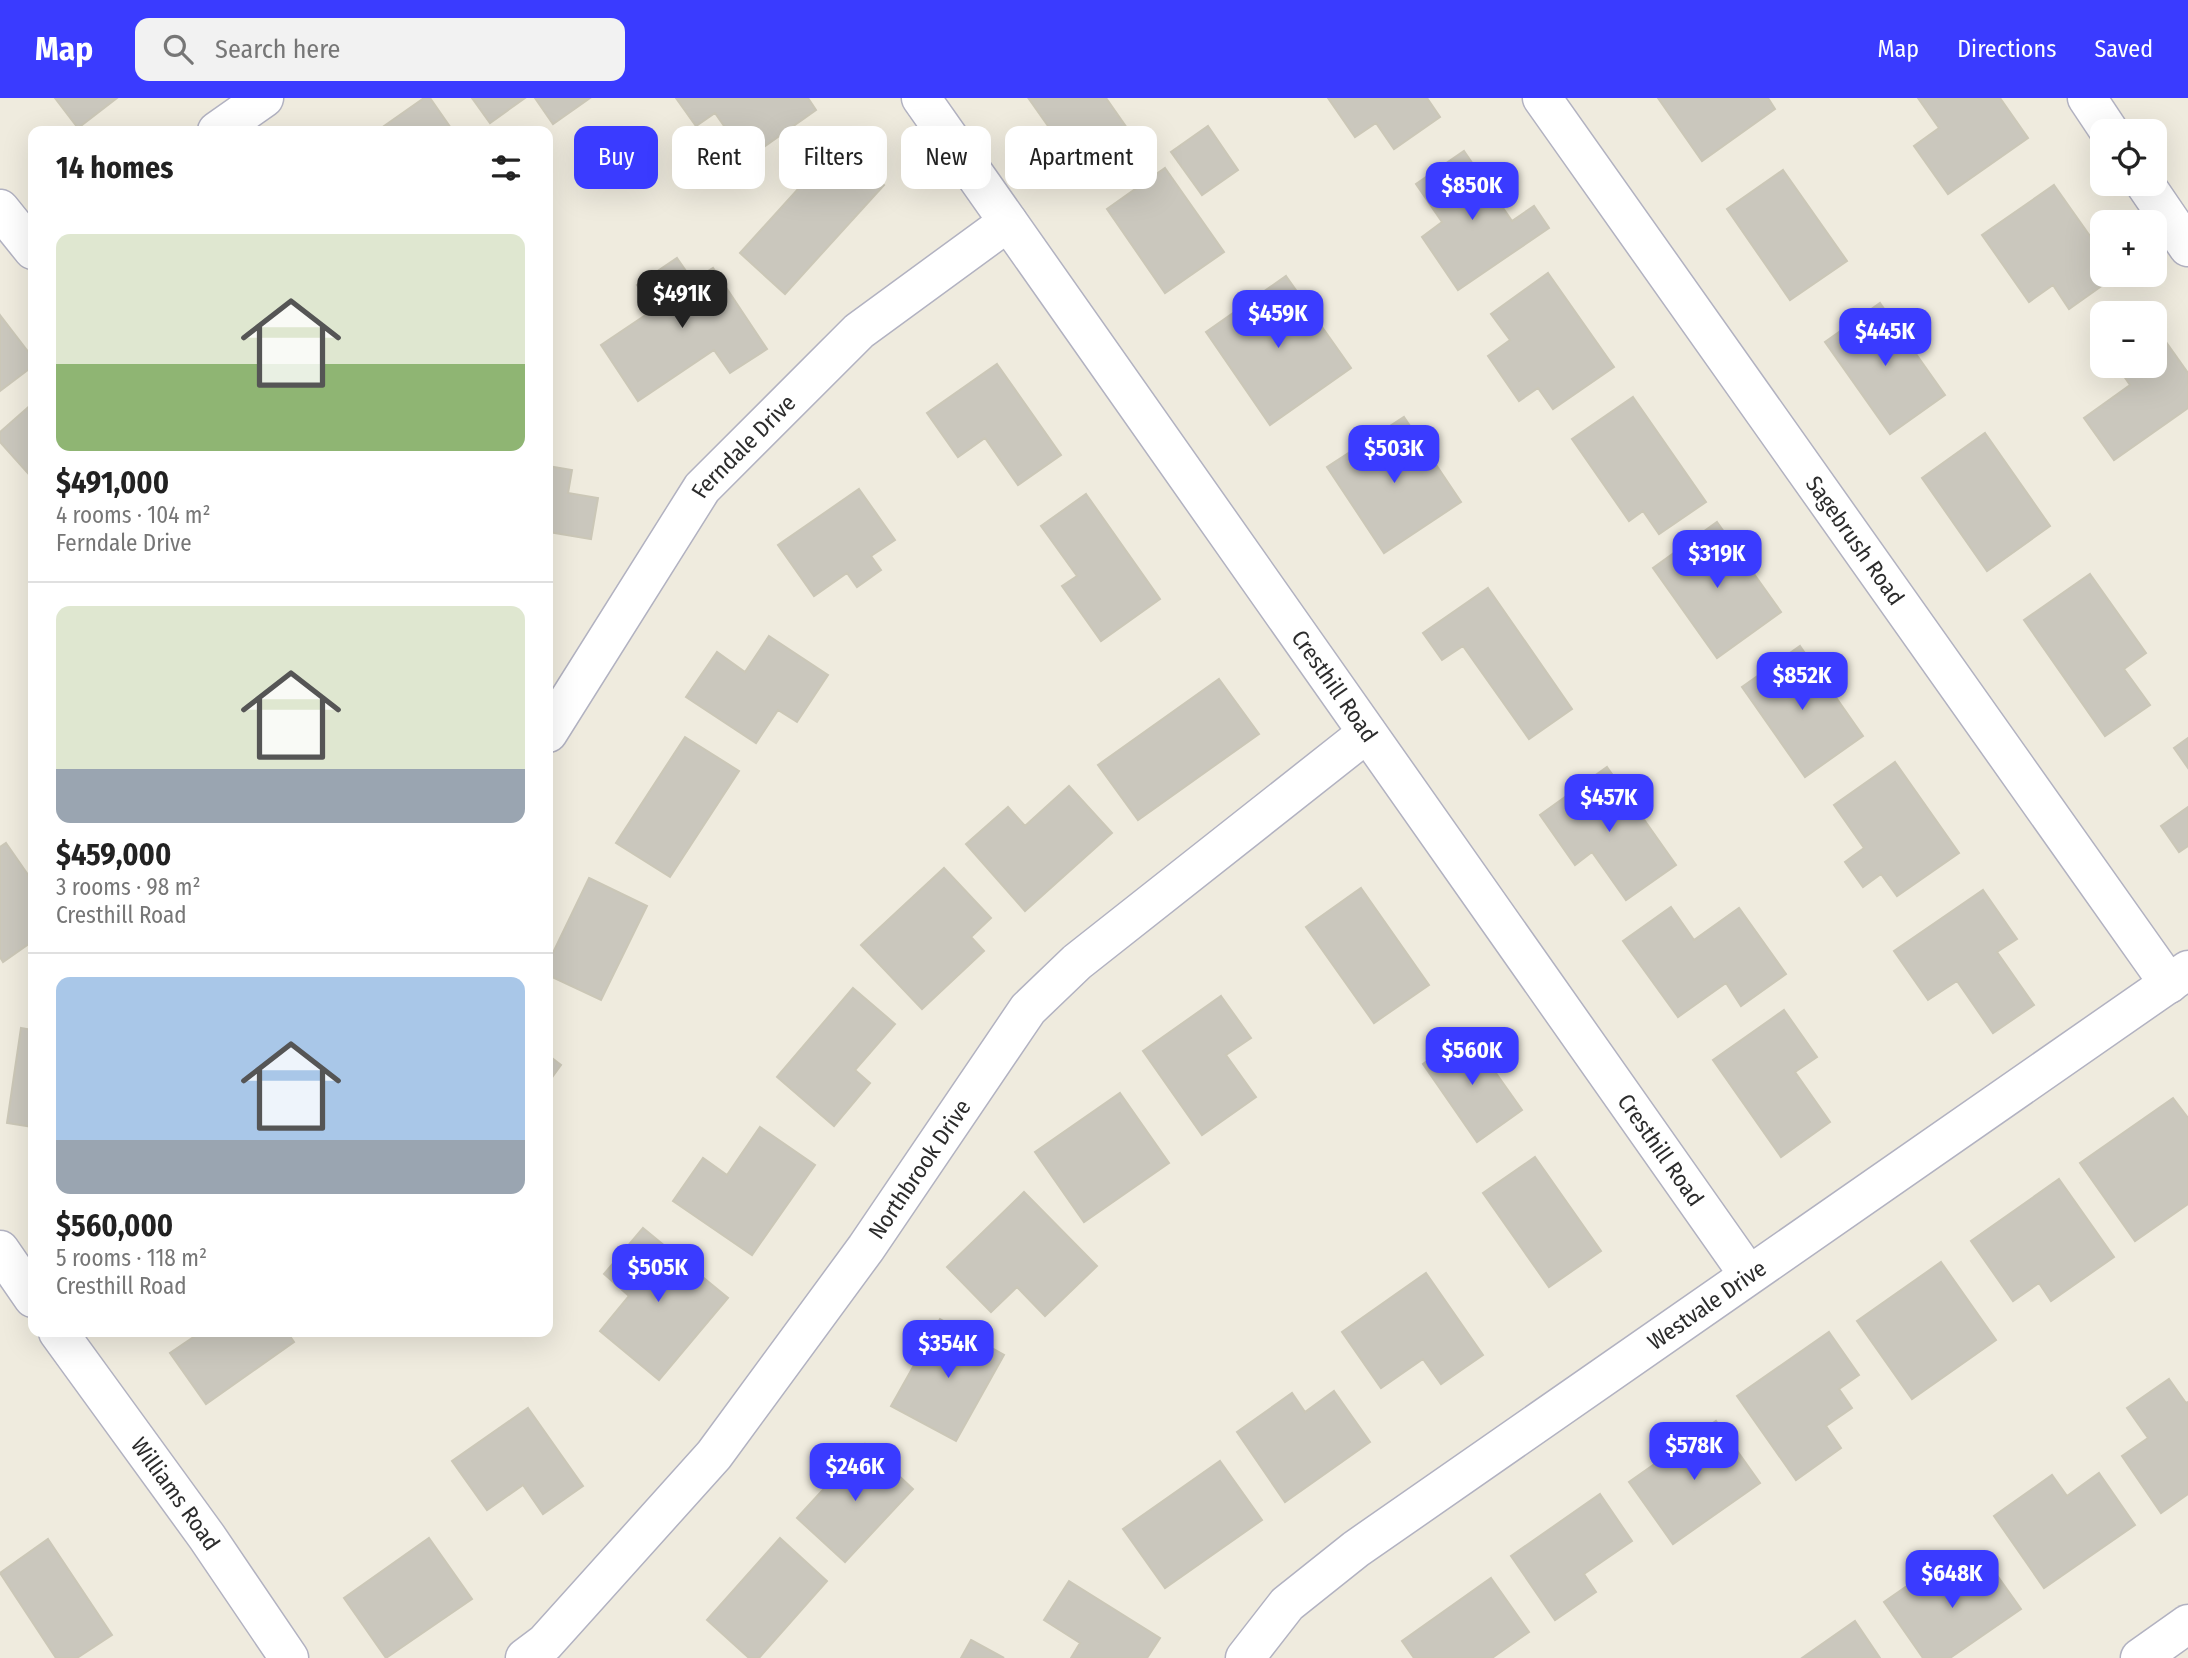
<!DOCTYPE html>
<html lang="en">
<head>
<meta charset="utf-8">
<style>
  body { margin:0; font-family:"Fira Sans Condensed",sans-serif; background:#f2f2f2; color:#222; height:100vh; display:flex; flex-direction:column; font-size:26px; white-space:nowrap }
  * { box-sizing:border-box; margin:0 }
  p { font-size:23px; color:#767676 }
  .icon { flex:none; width:38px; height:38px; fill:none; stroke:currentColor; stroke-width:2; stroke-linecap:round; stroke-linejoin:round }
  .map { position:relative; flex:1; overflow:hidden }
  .side { position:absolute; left:28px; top:28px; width:525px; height:1211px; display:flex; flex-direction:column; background:#fff; border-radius:14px; box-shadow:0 7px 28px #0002 }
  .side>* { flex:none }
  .banner { position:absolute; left:574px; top:28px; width:665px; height:63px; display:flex; gap:14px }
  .buttons { position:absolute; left:2090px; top:21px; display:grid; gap:14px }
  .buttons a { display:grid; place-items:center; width:77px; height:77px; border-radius:14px; background:#fff; box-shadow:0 7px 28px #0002; font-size:35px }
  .price { position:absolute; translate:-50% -60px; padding:0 16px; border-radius:14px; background:#3a3bff; color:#fff; font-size:23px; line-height:46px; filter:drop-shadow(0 2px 4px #0008) }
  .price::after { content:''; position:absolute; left:50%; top:42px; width:21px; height:16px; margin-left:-10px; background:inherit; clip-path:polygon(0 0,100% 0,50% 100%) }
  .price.active { background:#222; color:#fff }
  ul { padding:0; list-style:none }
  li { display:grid; align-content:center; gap:14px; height:371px; padding:0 28px }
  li+li { border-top:2px solid #e0e0e0 }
  li span { display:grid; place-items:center; height:217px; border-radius:14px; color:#555 }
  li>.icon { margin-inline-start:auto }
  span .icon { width:126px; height:126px; fill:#fffc; stroke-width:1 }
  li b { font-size:30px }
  h2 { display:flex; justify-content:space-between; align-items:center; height:84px; padding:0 28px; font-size:30px }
  .chip { padding:0 24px; border-radius:14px; background:#fff; box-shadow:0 7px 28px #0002; font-size:24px; line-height:63px }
  .chip.active { background:#3a3bff; color:#fff }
  header { display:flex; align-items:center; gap:42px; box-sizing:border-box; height:98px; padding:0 35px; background:#3a3bff; color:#fff }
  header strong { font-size:33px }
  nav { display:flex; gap:38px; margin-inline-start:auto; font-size:24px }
  .search { width:490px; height:63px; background:#f2f2f2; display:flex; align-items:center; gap:18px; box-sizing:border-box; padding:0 24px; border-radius:14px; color:#767676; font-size:26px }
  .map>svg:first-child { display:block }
  .building { fill:#cac7bd; stroke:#cbc7b7; stroke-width:2 }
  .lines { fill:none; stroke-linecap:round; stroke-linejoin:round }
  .minor-casing { stroke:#b2b2c1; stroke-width:41 }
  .minor { stroke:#fff; stroke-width:38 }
  .labels { text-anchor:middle; stroke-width:5; stroke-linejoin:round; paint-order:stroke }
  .street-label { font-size:23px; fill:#2c2c2c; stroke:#fff }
</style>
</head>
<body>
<header>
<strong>Map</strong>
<div class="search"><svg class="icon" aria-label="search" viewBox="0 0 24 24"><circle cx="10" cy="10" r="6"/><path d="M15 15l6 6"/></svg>Search here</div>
<nav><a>Map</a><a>Directions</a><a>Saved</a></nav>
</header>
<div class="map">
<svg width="2188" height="1560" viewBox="0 0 2188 1560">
  <rect width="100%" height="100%" fill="#efebde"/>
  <path class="building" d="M55,0H117L78,30Z
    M424,0H430L453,33H377Z
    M472,0H525L490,25Z
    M535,0H590L553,26Z
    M676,0H808L816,12L747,61L715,15L696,28Z
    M1106,0L1134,40L1082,76L1029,1Z
    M1328,0H1427L1440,19L1394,51L1376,25L1355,39Z
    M1658,0H1768L1775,11L1702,63Z
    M1918,0H2000L2028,40L1948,96L1914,48L1939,30Z
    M1208,28L1238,72L1202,97L1171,54Z
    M838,47L884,87L785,196L740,155Z
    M1464,53L1512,123L1534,108L1549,130L1458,192L1422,139L1442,124L1416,86Z
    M1165,70L1224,154L1165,195L1107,111Z
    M1783,72L1847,163L1790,202L1727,111Z
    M2054,87L2102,155V177H2117L2069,211L2053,187L2029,204L1982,137Z
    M677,160L693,183L713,170L767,251L730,275L714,252L638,303L601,247L653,212L637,187Z
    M1548,175L1614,269L1553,311L1538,290L1519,303L1488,258L1510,242L1491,216Z
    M1286,178L1351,270L1270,327L1206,234Z
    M1880,205L1945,297L1890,336L1825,244Z
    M0,217L33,260V268L0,293Z
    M2154,227L2188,275V310L2114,362L2084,320L2130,287L2117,268H2154Z
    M997,266L1061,357L1018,387L985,340L958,359L927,315Z
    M1633,299L1706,404L1659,436L1643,413L1629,423L1572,341Z
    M33,305V381L0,344V334Z
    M1404,319L1461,404L1384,455L1327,369Z
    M1985,335L2050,428L1987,473L1922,380Z
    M548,368L572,372L568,395L598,400L591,441L548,434Z
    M859,391L895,442L871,458L881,472L857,489L847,475L814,498L778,447Z
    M1086,396L1160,501L1101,543L1062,488L1077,478L1041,428Z
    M1717,424L1781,514L1717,560L1653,470Z
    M2090,476L2146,555L2124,571L2150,607L2105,638L2024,522Z
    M1488,490L1572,611L1529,641L1463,548L1442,562L1423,535Z
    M769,538L828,577L797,624L778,612L756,645L686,599L717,554L745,574Z
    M1800,548L1863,638L1805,679L1742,589Z
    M1219,581L1259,636L1138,722L1098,667Z
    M685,639L739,673L670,779L616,745Z
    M2188,640V670L2174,650Z
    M1895,664L1959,755L1897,798L1881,776L1863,789L1845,764L1864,750L1834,707Z
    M1607,669L1676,767L1626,802L1592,754L1575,767L1540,717Z
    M1069,688L1112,735L1025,813L966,746L1008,709L1025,728Z
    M2188,709V748L2179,754L2161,728Z
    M6,745L31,781L33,779V843L3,864L0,859V749Z
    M944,770L991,820L971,839L984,853L922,911L861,847Z
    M589,780L647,808L601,902L548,877V865Z
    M1361,790L1429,887L1374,925L1306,829Z
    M1983,792L2017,841L1997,854L2034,907L1993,935L1957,883L1928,902L1894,853Z
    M1671,809L1694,842L1739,810L1786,876L1741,908L1726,885L1678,919L1623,843Z
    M853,890L895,926L855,972L870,985L834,1028L777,979Z
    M1221,898L1251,940L1226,957L1256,999L1202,1037L1143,953Z
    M1784,912L1817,959L1795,974L1830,1024L1781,1059L1713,962Z
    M21,930L33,932V1029L7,1025Z
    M1467,934L1522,1012L1477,1044L1423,966Z
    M548,957L561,967L548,985Z
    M1120,995L1169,1065L1084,1124L1035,1054Z
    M2173,1000L2188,1020V1106L2135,1143L2080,1065Z
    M760,1029L815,1067L752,1157L673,1103L703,1060L727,1077Z
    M1535,1059L1601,1153L1549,1189L1483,1095Z
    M2059,1081L2114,1159L2051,1203L2039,1185L2013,1203L1971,1143Z
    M1024,1094L1097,1168L1045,1218L1017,1189L991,1214L947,1169Z
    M643,1130L728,1200L659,1282L600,1233L629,1198L604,1176Z
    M1941,1164L1996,1242L1912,1301L1857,1223Z
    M1426,1175L1483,1257L1441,1286L1423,1261L1381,1290L1342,1234Z
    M940,1221L1004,1257L956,1343L891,1308Z
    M201,1234H287L294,1244L206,1306L170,1255Z
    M1829,1234L1859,1277L1839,1291L1852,1310L1826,1328L1841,1350L1796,1382L1737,1298Z
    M2169,1281L2186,1305L2188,1304V1396L2161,1415L2122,1358L2148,1340L2127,1310Z
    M1334,1293L1370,1344L1285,1404L1237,1334L1292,1295L1305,1314Z
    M528,1310L583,1388L543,1416L523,1387L487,1412L452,1363Z
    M1716,1323L1760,1385L1673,1446L1629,1384Z
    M865,1346L913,1391L845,1464L797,1420Z
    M1220,1363L1262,1422L1165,1490L1123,1431Z
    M2099,1375L2135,1427L2044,1490L1994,1418L2052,1377L2067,1398Z
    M1600,1396L1632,1443L1584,1476L1596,1494L1555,1522L1511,1458Z
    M429,1440L472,1501L386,1560L344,1500Z
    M780,1440L827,1483L759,1560H749L707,1522Z
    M48,1441L112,1537L77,1560H56L0,1475Z
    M1984,1459L2021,1511L1950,1560H1923L1884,1504L1933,1470L1944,1487Z
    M1491,1480L1529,1534L1492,1560H1414L1402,1543Z
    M1069,1483L1160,1540L1147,1560H1071L1080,1545L1044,1522Z
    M1855,1523L1880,1560H1802Z
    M971,1542L1004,1560H961Z"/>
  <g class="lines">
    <g class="minor-casing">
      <g id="minor">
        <path id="s1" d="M921,0L1748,1176"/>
        <path id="s2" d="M1542,0L2169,886"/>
        <path d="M2087,0L2109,33"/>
        <path d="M217,33L264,0"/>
        <path d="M2145,86L2188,149"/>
        <path d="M0,111L33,152"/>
        <path id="s3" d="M548,635L702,390L859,233L1008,124"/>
        <path d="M0,1152L33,1200"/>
        <path id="s4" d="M58,1234L207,1439L289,1560"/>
        <path id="s5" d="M525,1560L545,1545L714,1357L866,1150L1028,911L1077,864L1367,635"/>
        <path id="s6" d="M1245,1560L1287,1506L1356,1451L2188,872"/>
        <path d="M2140,1560L2188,1526"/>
      </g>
    </g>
    <use href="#minor" class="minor"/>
  </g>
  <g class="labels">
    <g class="street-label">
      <text dy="8" stroke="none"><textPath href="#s3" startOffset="348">Ferndale Drive</textPath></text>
      <text dy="8" stroke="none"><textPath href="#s2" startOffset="542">Sagebrush Road</textPath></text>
      <text dy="8" stroke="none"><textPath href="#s1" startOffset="719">Cresthill Road</textPath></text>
      <text dy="8" stroke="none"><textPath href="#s1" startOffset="1286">Cresthill Road</textPath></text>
      <text dy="8" stroke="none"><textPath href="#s5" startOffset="630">Northbrook Drive</textPath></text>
      <text dy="8" stroke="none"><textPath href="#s6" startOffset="584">Westvale Drive</textPath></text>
      <text dy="8" stroke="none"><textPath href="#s4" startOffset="200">Williams Road</textPath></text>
    </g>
  </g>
</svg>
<div class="buttons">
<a><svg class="icon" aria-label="locate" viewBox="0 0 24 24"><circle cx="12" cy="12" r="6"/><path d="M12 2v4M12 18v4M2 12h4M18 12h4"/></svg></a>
<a>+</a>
<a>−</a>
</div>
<b class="price" style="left:1472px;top:124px">$850K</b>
<b class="price active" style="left:682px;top:232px">$491K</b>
<b class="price" style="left:1278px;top:252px">$459K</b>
<b class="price" style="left:1885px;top:270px">$445K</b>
<b class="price" style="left:1394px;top:387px">$503K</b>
<b class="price" style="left:1717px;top:492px">$319K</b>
<b class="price" style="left:1802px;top:614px">$852K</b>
<b class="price" style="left:1609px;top:736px">$457K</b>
<b class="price" style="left:1472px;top:989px">$560K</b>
<b class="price" style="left:658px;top:1206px">$505K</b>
<b class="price" style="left:948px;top:1282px">$354K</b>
<b class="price" style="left:1694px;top:1384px">$578K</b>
<b class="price" style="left:855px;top:1405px">$246K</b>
<b class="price" style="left:1952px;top:1512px">$648K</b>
<div class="banner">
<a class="chip active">Buy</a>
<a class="chip">Rent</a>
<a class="chip">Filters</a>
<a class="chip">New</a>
<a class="chip">Apartment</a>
</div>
<section class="side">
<h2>14 homes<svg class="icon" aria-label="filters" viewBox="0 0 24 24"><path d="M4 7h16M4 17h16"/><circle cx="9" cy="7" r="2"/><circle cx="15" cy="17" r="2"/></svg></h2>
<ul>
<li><span style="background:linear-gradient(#dfe7d0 60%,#8fb573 0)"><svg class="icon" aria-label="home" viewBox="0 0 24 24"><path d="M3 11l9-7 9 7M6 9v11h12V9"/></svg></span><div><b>$491,000</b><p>4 rooms · 104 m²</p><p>Ferndale Drive</p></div></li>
<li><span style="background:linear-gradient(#dfe7d0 75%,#9aa5b1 0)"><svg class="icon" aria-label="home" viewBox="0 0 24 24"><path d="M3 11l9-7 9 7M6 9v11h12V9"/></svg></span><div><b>$459,000</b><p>3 rooms · 98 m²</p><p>Cresthill Road</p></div></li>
<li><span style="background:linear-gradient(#a9c7e8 75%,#9aa5b1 0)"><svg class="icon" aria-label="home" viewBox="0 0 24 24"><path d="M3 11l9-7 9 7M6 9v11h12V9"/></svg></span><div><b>$560,000</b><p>5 rooms · 118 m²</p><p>Cresthill Road</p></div></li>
</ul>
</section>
</div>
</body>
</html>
